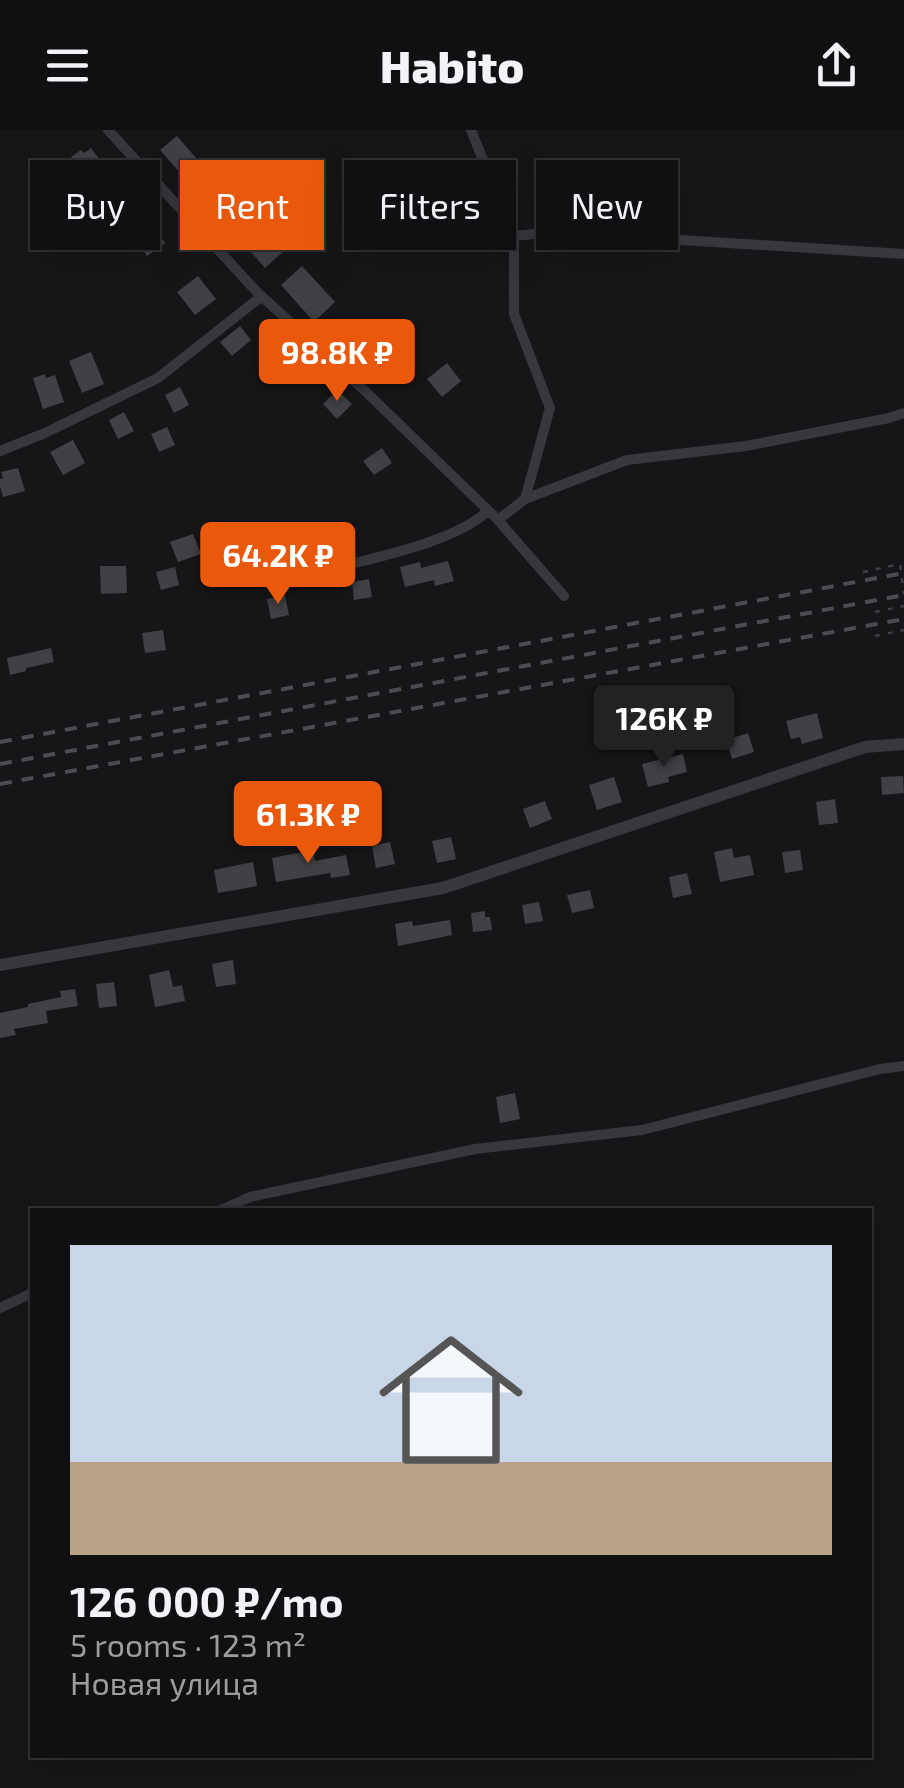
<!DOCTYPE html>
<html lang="en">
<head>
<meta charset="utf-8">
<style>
  body { margin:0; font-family:"Exo 2",sans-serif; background:#1e1e20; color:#f1f3f6; height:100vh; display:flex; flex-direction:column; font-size:38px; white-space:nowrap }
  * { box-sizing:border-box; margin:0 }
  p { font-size:32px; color:#9c9d9f }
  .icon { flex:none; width:55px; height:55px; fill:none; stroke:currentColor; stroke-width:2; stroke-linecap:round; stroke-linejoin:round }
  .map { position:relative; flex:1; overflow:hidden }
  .side { position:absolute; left:30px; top:1078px; width:842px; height:550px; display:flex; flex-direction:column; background:#101012; border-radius:0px; box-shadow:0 10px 40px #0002,0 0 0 2px #303032 }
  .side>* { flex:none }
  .top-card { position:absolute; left:30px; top:30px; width:845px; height:90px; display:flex; gap:20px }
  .price { position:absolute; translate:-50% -85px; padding:0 22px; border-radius:10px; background:#ea580c; color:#fff; font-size:32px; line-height:65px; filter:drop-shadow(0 2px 5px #0008) }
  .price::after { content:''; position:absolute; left:50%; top:60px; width:30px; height:22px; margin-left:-15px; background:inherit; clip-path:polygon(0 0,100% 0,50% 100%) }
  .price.on { background:#222; color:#fff }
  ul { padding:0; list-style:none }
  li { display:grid; align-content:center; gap:20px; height:530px; padding:0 40px }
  li span { display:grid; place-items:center; height:310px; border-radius:0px; color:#555 }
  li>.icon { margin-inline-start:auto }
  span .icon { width:180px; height:180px; fill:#fffc; stroke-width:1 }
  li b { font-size:42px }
  .tag { padding:0 35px; border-radius:0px; background:#101012; box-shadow:0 10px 40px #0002,0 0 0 2px #303032; font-size:35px; line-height:90px }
  .tag.on { background:#ea580c; color:#fff }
  header { display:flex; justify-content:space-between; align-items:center; height:130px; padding:0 40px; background:#101012; font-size:45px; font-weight:800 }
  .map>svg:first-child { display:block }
  .building { fill:#404145 }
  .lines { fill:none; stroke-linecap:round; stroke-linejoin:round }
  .path { stroke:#3d3f44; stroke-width:2.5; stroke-dasharray:5 8; stroke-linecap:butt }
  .minor { stroke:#37383d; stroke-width:10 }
  .tertiary { stroke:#37383d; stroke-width:12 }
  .rail { stroke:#4a4c52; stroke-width:4; stroke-dasharray:12 10; stroke-linecap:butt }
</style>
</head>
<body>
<header><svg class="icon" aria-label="menu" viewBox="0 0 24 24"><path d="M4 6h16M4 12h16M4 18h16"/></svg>Habito<svg class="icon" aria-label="share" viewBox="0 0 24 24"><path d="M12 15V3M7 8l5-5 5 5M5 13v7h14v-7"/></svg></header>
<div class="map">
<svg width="904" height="1658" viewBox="0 0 904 1658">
  <rect width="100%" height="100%" fill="#161618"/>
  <path class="building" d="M177,6L215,50L199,64L160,20Z
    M91,18L99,29L81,42L71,27L81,20L84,23Z
    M132,67L165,113L147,126L135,108L137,106L116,79Z
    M255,85L285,120L265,138L234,103Z
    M302,136L335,172L314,192L281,155Z
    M198,146L216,169L195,185L177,162Z
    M351,190L371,208L354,228L334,210Z
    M240,196L251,210L232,226L220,212Z
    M91,222L104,254L82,263L69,231Z
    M447,233L461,251L442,267L427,249Z
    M45,244L46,248L55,245L64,272L43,279L33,248Z
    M180,257L189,275L174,283L165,265Z
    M337,260L352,274L337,289L323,274Z
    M124,282L134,301L118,309L109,290Z
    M167,297L175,315L159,322L151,304Z
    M73,310L85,333L63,345L50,322Z
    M382,318L392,333L374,345L363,331Z
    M18,338L25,361L3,367L0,356V349L3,348L1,342Z
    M193,404L201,424L178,432L170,412Z
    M448,431L454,451L435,456L434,450L405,457L400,437L420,432L421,438Z
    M100,436H126L127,463L101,464Z
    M175,437L179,455L161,460L156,442Z
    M369,449L372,467L354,470L352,452Z
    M285,465L289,485L271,489L267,469Z
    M163,500L166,520L145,523L142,503Z
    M51,518L54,532L26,538V541L10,545L7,528Z
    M817,583L823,608L802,614L800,607L791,609L786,591Z
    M748,603L754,622L732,629L726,610Z
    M683,624L687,642L668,647L669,652L648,657L642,634Z
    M903,646L904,663L882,665L881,647Z
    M614,647L622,672L597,680L589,655Z
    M835,669L838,693L819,695L816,672Z
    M545,671L552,689L530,698L523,679Z
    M451,707L456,729L437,733L432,711Z
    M390,712L395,734L376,738L372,716Z
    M732,718L734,728L750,725L754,745L720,752L714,722Z
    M313,720L315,731L346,725L350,745L331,748L330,743L276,752L272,728Z
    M800,720L803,740L785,743L782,722Z
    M253,732L257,756L218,763L214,740Z
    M687,743L692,764L673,768L669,747Z
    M590,760L594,778L572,783L567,765Z
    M539,772L543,791L525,794L522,775Z
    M485,781V787H490L492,800L473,802L471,783Z
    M450,790L452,805L398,816L395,794L412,791L413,796Z
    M233,830L236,854L216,857L212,834Z
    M169,840L173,857L182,855L185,871L155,877L149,845Z
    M114,852L117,876L99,878L96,854Z
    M75,859L78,876L46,881L48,893L14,899L16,905L0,908V883L28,877V874L61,867L60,861Z
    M515,963L520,989L500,993L496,967Z"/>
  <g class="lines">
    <path class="path" d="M863,442L900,434L904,464
      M875,482L904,476
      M875,506L904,500"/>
    <path class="minor" d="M108,0L257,162L362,258L498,390L564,466
      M471,0L514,106V184L550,278L525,369L498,390
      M514,106L553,102L904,124
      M0,321L45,303L158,248L262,166
      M525,369L627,330L746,316L889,288L904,283
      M309,444C359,431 451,415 488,381
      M221,1080L250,1067L475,1019L642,1000L880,939L904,936
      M0,1178L32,1163"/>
    <path class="tertiary" d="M0,835L443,758L865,617L904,614"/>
    <path class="rail" d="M0,612L904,443
      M0,634L904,465
      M0,654L904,489"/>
  </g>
</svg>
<b class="price" style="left:337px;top:274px">98.8K ₽</b>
<b class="price" style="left:278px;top:477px">64.2K ₽</b>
<b class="price on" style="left:664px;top:640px">126K ₽</b>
<b class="price" style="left:308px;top:736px">61.3K ₽</b>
<div class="top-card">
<a class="tag">Buy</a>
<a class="tag on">Rent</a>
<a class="tag">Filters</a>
<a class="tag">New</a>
</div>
<section class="side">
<ul>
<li><span style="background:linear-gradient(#c9d6e8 70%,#b9a48a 0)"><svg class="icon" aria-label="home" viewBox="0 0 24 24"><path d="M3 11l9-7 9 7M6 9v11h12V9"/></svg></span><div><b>126 000 ₽/mo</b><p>5 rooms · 123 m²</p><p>Новая улица</p></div></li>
</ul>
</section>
</div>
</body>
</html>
